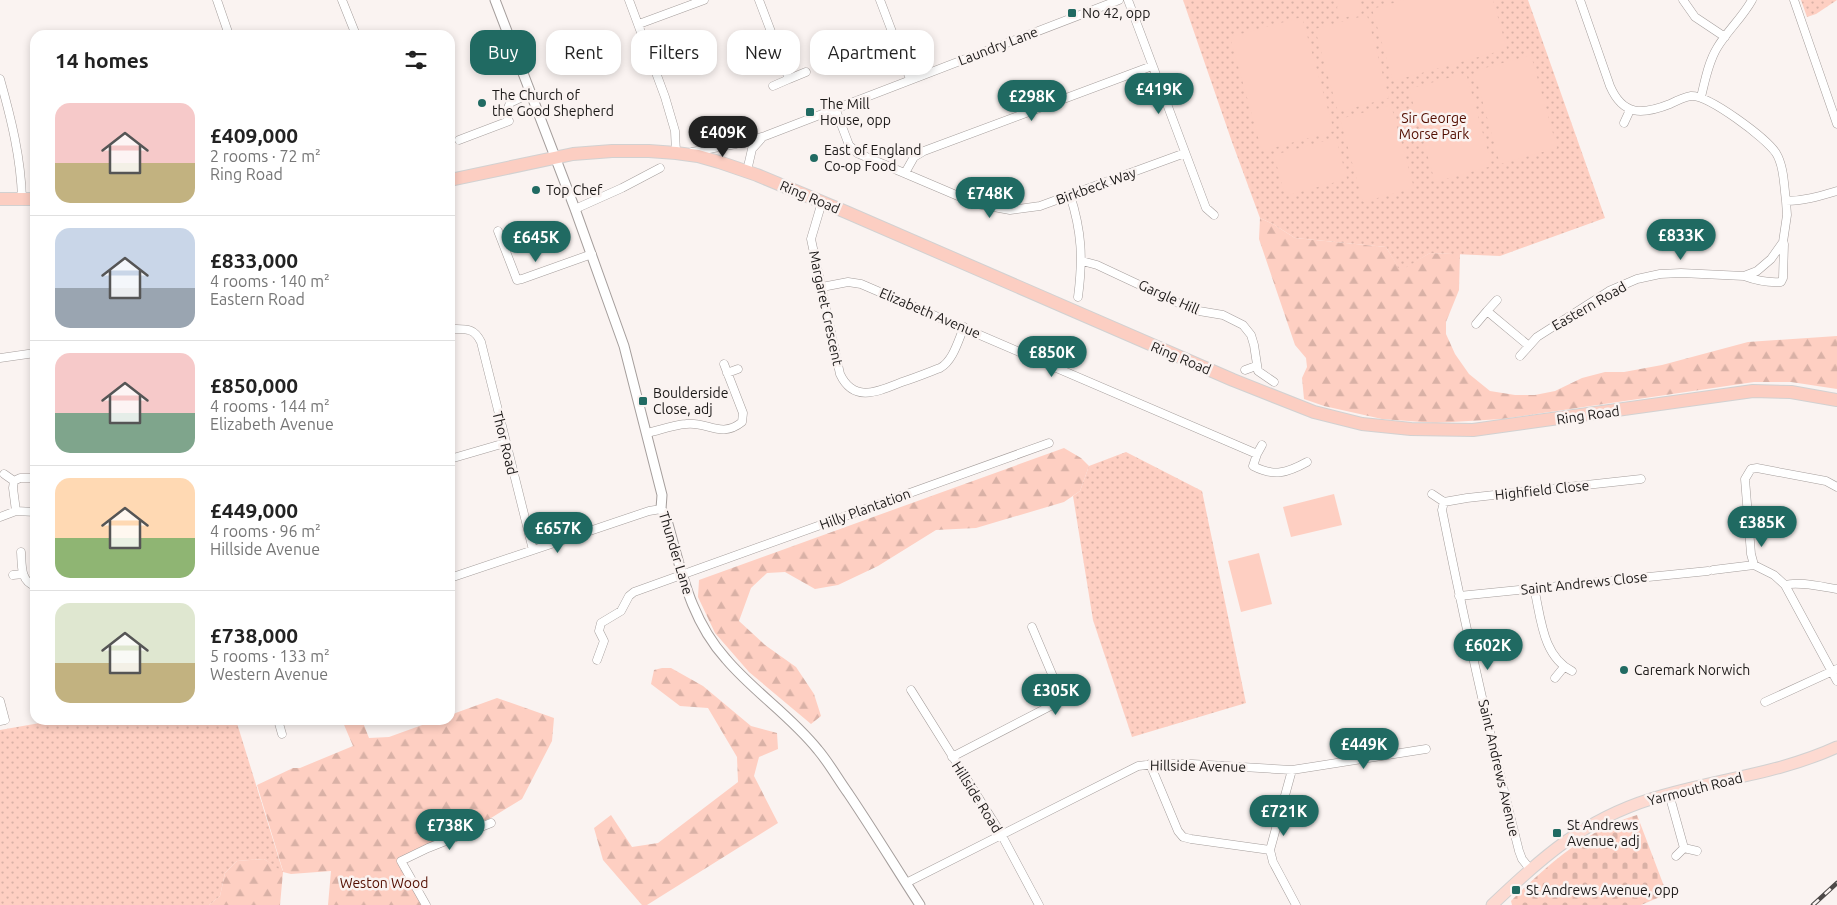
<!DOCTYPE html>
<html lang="en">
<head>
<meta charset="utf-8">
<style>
  body { margin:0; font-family:Ubuntu,sans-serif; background:#f6f6f6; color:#222; height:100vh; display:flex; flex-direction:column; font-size:19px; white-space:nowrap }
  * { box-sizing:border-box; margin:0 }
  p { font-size:16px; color:#767676 }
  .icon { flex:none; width:28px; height:28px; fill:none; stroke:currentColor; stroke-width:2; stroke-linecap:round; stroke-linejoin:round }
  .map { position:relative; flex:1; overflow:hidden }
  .details { position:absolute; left:30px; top:30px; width:425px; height:695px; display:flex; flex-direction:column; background:#fff; border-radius:15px; box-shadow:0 2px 8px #0003 }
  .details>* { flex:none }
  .banner { position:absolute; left:470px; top:30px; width:475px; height:45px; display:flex; gap:10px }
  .price { position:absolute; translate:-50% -42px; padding:0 11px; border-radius:18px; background:#206a62; color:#fff; font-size:16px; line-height:32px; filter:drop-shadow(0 1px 2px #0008) }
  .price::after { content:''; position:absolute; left:50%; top:30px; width:15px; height:11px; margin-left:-8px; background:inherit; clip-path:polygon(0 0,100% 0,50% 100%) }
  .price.active { background:#222; color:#fff }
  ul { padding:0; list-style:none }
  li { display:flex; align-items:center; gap:15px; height:125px; padding:0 25px }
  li+li { border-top:1px solid #e0e0e0 }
  li span { display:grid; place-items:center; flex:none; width:140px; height:100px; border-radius:15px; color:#555 }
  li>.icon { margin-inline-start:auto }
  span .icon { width:60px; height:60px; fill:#fffc; stroke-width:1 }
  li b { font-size:21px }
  h2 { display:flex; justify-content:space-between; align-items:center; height:60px; padding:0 25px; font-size:21px }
  .pill { padding:0 18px; border-radius:15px; background:#fff; box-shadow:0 2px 8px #0003; font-size:18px; line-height:45px }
  .pill.active { background:#206a62; color:#fff }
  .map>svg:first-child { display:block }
  .forest { fill:url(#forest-firs) }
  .cemetery { fill:url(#cemetery-stones) }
  .park { fill:url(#park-dots) }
  .pitch { fill:#fecfc2 }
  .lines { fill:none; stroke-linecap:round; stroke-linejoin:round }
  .minor-casing { stroke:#a59e9c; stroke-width:9 }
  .tertiary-casing { stroke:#a59e9c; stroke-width:11 }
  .primary-casing { stroke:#d2d1d1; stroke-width:13 }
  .trunk-casing { stroke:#d2d1d1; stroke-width:14 }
  .minor { stroke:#fff; stroke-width:8 }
  .tertiary { stroke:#fff; stroke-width:9 }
  .primary { stroke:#fddad1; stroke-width:11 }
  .trunk { stroke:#fccec2; stroke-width:12 }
  .rail-casing { stroke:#4d4948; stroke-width:4.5 }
  .rail { stroke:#faf3f1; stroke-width:2.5; stroke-dasharray:8; stroke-linecap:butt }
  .poi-dot { fill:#206a62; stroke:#faf3f1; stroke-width:2 }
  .labels { text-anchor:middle; stroke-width:5; stroke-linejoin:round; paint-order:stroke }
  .poi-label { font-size:14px; fill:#1c1918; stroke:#faf3f1; text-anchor:start }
  .street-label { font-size:14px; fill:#1c1918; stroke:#faf3f1 }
  .park-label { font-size:14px; fill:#520e00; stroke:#faf3f1 }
</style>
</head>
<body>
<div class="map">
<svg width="1837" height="905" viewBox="0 0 1837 905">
  <defs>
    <pattern id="forest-firs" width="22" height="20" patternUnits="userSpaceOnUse" patternTransform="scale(1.25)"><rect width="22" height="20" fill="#fecfc2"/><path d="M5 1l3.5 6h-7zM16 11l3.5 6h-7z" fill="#d9b1a6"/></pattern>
    <pattern id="cemetery-stones" width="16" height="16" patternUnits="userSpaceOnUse" patternTransform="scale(1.25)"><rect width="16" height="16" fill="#fecfc2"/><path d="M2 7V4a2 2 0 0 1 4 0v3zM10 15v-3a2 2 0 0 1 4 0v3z" fill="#d9b1a6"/></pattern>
    <pattern id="park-dots" width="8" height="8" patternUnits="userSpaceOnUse" patternTransform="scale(1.25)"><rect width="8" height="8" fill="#fecfc2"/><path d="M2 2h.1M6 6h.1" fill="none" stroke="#d9b1a6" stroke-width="1.8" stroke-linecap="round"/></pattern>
  </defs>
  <rect width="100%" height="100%" fill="#faf3f1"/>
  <path class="forest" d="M1260,218L1273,224L1295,238L1386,247L1400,270L1430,253L1460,254L1459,290L1446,322V334L1455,354L1469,374L1490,391L1515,395H1535L1555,391L1582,378L1605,372H1624L1662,365L1748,342L1837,336V389L1791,382H1754L1502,419L1435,423L1382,419L1324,406L1304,399L1302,378L1307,367L1306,358L1295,345L1259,239Z
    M1064,448L1081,458L1089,466L1080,491L1064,502L976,528L936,530L878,566L838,585L815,589L785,572L767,573L751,588L739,621L765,645L796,667L814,694L821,716L811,724L749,672L715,633L698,597L699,580Z
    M662,668H671L703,686L751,726L777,733L778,749L759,757L754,776L778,823L647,905H642L603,860L594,828L611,815L632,847L658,843L738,782L737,757L708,708L680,706L651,684L654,670Z
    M497,698L554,718L552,741L522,799L491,818L398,858L422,905H328L331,871L291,874L283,872L280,905H209L220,896L225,873L237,861L264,859L283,871L257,785L293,768H300L353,746L342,720H362L369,738L389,737L436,720H450V715Z"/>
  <path class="cemetery" d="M1637,815L1667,894L1641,905H1512L1511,901C1539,873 1572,843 1608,826C1617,821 1628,818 1637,815Z"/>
  <path class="park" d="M1183,0H1528L1605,218L1500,256L1430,253L1400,271L1386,247L1295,238L1273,224L1260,218L1232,142Z
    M1801,0H1837L1816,14L1807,17Z
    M1126,452L1202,491L1246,703L1132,737L1093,620L1073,496L1080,491L1089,466Z
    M57,720H236L283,872L264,859L237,861L225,873L220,896L209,905H0V730Z"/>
  <path class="pitch" d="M1339,0H1357L1362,12L1341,19L1337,8Z
    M1404,0H1493L1507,49L1393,81L1372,9Z
    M1367,15L1389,98L1338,112L1315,29Z
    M1302,17L1334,131L1262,151L1230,37Z
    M1531,55L1557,148L1500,164L1474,71Z
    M1466,73L1492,166L1435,182L1409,89Z
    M1391,105L1414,188L1363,202L1340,119Z
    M1336,138L1347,179L1285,196L1274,155Z
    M1334,494L1342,525L1291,537L1283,507Z
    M1259,553L1272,604L1241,612L1228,561Z"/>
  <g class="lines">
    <g class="minor-casing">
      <path id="minor" d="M217,0L229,35
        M342,0L356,35
        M629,0L665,97L675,131L676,153H678
        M759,0L789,79L806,72
        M880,0L910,79
        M1128,0L1206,208L1214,215
        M1580,0L1610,86C1623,116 1642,115 1670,104C1676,101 1684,97 1691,96C1709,95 1766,138 1776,153C1784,166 1784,186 1786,201
        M1683,0L1695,17L1725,37
        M1794,0L1837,124
        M639,24L704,0
        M0,79C11,118 21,158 22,199
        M773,86L789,79
        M1701,97C1705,81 1708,63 1717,48C1727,31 1742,18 1752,0
        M835,108L849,145L857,153L977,204L1010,210L1040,206L1185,153
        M1624,123L1630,110
        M459,140L509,121L506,113L510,103L531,93
        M692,152L736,144L765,136L1119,0
        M747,171L752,149L761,139
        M905,173L914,157L924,151L1152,66
        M1070,195C1082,232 1083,259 1078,297
        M822,202L811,239L840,374C854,404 879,391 902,382C915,378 927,373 940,368C953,361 958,341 964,327
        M575,209L622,188L660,168
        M498,231L517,280L522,279L592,254
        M1082,261L1097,265L1193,310L1223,315L1243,325L1251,335L1254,345L1258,371L1274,382
        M1744,276C1755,280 1768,283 1781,282L1783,278L1784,244
        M822,287L848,282L861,284L1257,454L1262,445
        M1497,300L1487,311L1529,346L1537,337L1609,291L1637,279L1660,274L1681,273L1744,276L1757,271L1771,259L1783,242L1787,215L1786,201C1804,201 1820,196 1837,191
        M1476,324L1487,311
        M450,329C465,329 474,327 481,342L533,550
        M1520,356L1529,346
        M0,358L35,353
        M1245,370L1256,366
        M727,373L738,369
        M647,433C660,430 673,425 686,424C707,421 721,439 742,422L743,413L724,364
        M1257,454L1253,466C1274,477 1287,473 1307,462
        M450,459L505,443
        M4,474L14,481
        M1837,487L1826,481L1757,468L1751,469L1745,479L1751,554L1754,565L1774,575L1785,585L1837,681
        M1432,494L1444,502L1442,510C1465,624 1490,738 1519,851L1522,859L1530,869
        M1444,502L1467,498L1641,479
        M16,511L13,488L14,481L20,478H35
        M0,517L16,511L35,512
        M21,552C22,565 20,581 35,586
        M1713,570L1754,565
        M13,575L23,574
        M450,578L649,511L661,509
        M1785,585C1798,581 1823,587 1837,589
        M1534,588C1541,617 1542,656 1572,671
        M1459,596L1708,571
        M597,660L604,641L599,631L601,623L621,611L629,596L634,592L1049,443
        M1555,678L1564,667
        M911,690L1000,832L1039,905
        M0,701L5,720L0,721
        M1765,702L1837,669
        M278,720L282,734
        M952,757L1064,699L1060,693L1032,627
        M1150,764L1178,831L1183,837L1191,839L1270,850
        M1292,770L1270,850L1273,862L1296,905
        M1669,794L1684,848L1676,856
        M1684,848L1697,851
        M906,883L1138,766L1155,764H1192L1292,770L1426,749
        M426,905L401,861L428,848L491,823"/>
    </g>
    <g class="tertiary-casing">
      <path id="tertiary" d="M495,0L575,209L624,346L662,495L661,509L666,517C681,568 689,618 726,659C754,692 791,716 818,750C829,763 838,779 848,793C873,830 896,868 920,905"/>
    </g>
    <g class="primary-casing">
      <path id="primary" d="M1492,905C1542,857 1584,820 1651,799C1714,779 1776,775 1837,747"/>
    </g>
    <g class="trunk-casing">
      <path id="trunk" d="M450,180L573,154L612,151H649L676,153L698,156L719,162L757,175L846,212L1233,380L1314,412L1362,424L1411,429L1473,430L1753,391L1791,392L1837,400
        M0,199H35"/>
    </g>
    <use href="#minor" class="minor"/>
    <use href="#tertiary" class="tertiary"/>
    <use href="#primary" class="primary"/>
    <use href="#trunk" class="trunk"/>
    <g class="rail-casing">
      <path id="rail" d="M1813,905L1837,883"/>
    </g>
    <use href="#rail" class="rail"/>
  </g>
  <g class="poi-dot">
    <rect x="1067" y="8" width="10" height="10" rx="2.5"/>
    <circle cx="482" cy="103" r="5"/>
    <rect x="805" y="107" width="10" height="10" rx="2.5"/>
    <circle cx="814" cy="158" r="5"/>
    <circle cx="536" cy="190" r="5"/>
    <rect x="638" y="396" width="10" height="10" rx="2.5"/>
    <circle cx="1624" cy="670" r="5"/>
    <rect x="1552" y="828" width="10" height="10" rx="2.5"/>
    <rect x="1511" y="885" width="10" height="10" rx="2.5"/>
  </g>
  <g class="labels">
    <g class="poi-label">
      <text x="1082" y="18">No 42, opp</text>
      <text x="492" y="100">The Church of<tspan x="492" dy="16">the Good Shepherd</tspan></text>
      <text x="820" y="109">The Mill<tspan x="820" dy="16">House, opp</tspan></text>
      <text x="824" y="155">East of England<tspan x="824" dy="16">Co-op Food</tspan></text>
      <text x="546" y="195">Top Chef</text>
      <text x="653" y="398">Boulderside<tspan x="653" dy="16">Close, adj</tspan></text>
      <text x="1634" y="675">Caremark Norwich</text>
      <text x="1567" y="830">St Andrews<tspan x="1567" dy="16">Avenue, adj</tspan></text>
      <text x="1526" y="895">St Andrews Avenue, opp</text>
    </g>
    <g class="street-label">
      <text transform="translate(998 46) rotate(-21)" y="5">Laundry Lane</text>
      <text transform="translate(1096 186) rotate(-20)" y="5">Birkbeck Way</text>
      <text transform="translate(810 197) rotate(23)" y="5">Ring Road</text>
      <text transform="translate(1169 297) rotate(24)" y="5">Gargle Hill</text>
      <text transform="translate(1589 306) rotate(-30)" y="5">Eastern Road</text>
      <text transform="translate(826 308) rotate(78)" y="5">Margaret Crescent</text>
      <text transform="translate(930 313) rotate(23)" y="5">Elizabeth Avenue</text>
      <text transform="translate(1181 358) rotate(23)" y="5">Ring Road</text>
      <text transform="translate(1588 415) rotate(-8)" y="5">Ring Road</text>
      <text transform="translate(505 443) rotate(76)" y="5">Thor Road</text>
      <text transform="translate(1542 490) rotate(-6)" y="5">Highfield Close</text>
      <text transform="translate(865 509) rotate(-20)" y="5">Hilly Plantation</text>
      <text transform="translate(676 553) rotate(73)" y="5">Thunder Lane</text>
      <text transform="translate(1584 583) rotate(-6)" y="5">Saint Andrews Close</text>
      <text transform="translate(1198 766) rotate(1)" y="5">Hillside Avenue</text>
      <text transform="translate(1499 768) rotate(77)" y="5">Saint Andrews Avenue</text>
      <text transform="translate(1695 789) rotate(-14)" y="5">Yarmouth Road</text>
      <text transform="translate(977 797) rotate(58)" y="5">Hillside Road</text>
    </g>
    <g class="park-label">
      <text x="1434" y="123">Sir George<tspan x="1434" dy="16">Morse Park</tspan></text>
      <text x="384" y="888">Weston Wood</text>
    </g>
  </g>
</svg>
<b class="price" style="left:1159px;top:115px">£419K</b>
<b class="price" style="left:1032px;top:122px">£298K</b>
<b class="price active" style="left:723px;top:158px">£409K</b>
<b class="price" style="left:990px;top:219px">£748K</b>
<b class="price" style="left:1681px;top:261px">£833K</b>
<b class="price" style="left:536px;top:263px">£645K</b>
<b class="price" style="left:1052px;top:378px">£850K</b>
<b class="price" style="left:1762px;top:548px">£385K</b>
<b class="price" style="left:558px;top:554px">£657K</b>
<b class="price" style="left:1488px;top:671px">£602K</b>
<b class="price" style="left:1056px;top:716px">£305K</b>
<b class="price" style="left:1364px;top:770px">£449K</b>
<b class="price" style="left:1284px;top:837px">£721K</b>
<b class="price" style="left:450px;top:851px">£738K</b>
<div class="banner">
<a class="pill active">Buy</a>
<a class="pill">Rent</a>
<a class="pill">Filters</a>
<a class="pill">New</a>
<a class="pill">Apartment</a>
</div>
<section class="details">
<h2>14 homes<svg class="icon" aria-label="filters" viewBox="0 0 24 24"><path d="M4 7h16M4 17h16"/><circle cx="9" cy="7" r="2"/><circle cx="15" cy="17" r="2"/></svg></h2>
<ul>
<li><span style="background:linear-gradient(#f6c9c9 60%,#c2b280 0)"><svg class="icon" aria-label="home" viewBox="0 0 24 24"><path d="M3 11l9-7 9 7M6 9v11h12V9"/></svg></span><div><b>£409,000</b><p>2 rooms · 72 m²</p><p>Ring Road</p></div></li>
<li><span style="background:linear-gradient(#c9d6e8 60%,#9aa5b1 0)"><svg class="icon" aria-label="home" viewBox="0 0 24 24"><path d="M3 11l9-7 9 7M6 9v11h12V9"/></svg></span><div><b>£833,000</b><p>4 rooms · 140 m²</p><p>Eastern Road</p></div></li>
<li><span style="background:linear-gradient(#f6c9c9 60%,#7fa58c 0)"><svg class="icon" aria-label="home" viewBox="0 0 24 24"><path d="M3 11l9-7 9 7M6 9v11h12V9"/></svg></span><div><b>£850,000</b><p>4 rooms · 144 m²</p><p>Elizabeth Avenue</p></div></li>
<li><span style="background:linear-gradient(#ffd9b3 60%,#8fb573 0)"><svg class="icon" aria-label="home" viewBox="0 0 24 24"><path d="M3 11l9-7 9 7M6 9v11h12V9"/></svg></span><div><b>£449,000</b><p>4 rooms · 96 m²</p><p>Hillside Avenue</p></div></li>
<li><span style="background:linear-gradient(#dfe7d0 60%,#c2b280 0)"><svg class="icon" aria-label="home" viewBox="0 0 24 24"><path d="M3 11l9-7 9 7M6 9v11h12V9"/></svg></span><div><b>£738,000</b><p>5 rooms · 133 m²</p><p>Western Avenue</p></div></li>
</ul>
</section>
</div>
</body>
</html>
